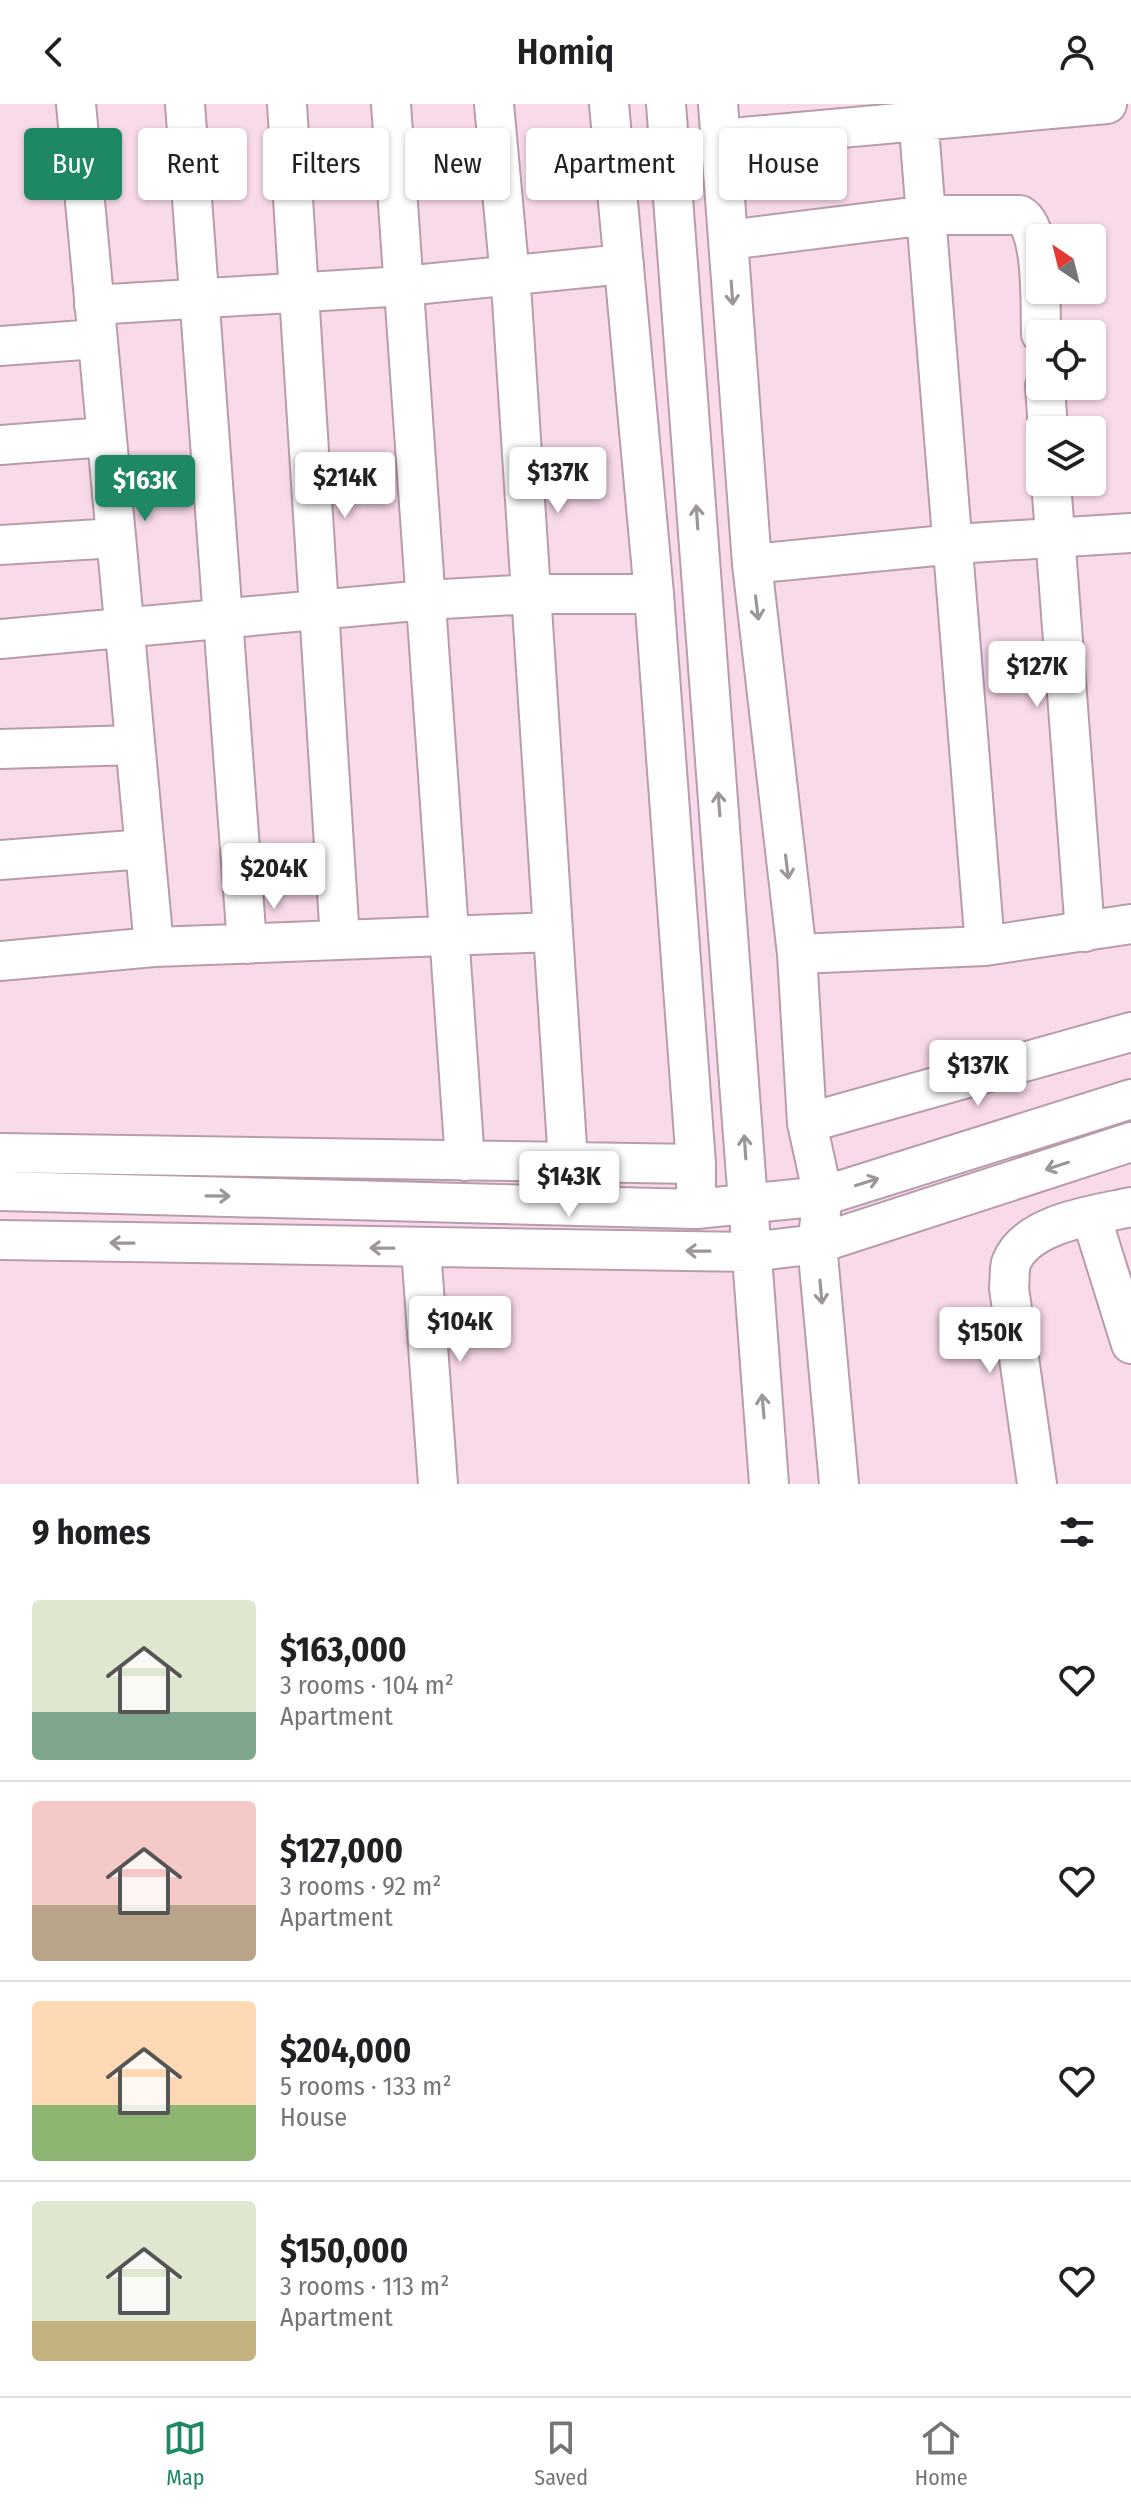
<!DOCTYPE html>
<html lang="en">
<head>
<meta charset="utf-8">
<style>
  body { margin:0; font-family:"Fira Sans Condensed",sans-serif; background:#f2f2f2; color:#202124; height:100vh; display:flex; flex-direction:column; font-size:30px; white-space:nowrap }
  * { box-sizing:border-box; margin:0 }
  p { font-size:26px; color:#757577 }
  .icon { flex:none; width:44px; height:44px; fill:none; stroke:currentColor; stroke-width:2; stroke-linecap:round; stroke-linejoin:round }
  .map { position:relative; height:1380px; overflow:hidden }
  .panel { display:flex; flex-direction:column; background:#fff; flex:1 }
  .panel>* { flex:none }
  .top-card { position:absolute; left:24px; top:24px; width:1084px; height:72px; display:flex; gap:16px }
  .needle { width:52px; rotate:325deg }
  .tools { position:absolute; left:1026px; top:120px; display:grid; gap:16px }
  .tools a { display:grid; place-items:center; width:80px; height:80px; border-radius:8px; background:#fff; box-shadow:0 2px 6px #0004; font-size:40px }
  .price { position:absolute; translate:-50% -68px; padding:0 18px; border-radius:8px; background:#fff; color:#222; font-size:26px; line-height:52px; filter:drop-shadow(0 2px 4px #0008) }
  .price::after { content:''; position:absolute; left:50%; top:48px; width:24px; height:18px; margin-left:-12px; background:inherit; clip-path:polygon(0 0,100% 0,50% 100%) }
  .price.on { background:#1e8764; color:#fff }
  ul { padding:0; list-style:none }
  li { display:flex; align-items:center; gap:24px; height:200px; padding:0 32px }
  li+li { border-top:2px solid #e0e0e0 }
  li span { display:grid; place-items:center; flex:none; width:224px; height:160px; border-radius:8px; color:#555 }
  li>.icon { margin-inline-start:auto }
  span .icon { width:96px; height:96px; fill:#fffc; stroke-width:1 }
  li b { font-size:34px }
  h2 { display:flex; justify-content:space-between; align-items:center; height:96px; padding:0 32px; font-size:34px }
  .tag { padding:0 28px; border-radius:8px; background:#fff; box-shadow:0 2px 6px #0004; font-size:28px; line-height:72px }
  .tag.on { background:#1e8764; color:#fff }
  header { display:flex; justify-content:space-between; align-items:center; height:104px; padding:0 32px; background:#fff; font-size:36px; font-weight:600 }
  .menu { display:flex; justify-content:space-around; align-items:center; height:112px; border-top:2px solid #e0e0e0; background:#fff; font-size:22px; color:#757577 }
  .menu a { display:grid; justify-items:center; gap:4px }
  .menu .on { color:#1e8764 }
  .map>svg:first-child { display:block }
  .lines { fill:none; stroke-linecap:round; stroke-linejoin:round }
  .minor-casing { stroke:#b89cac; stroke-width:42 }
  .minor { stroke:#fff; stroke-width:38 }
  .oneway { stroke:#9c9699 }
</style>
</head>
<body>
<header><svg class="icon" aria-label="back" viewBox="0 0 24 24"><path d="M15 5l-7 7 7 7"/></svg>Homiq<svg class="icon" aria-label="person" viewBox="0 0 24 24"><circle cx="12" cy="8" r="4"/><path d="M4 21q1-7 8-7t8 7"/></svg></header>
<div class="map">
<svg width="1131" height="1380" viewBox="0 0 1131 1380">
  <rect width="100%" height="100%" fill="#f9daeb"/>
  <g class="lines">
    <g class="minor-casing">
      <path id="minor" d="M76,0L154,843
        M185,0L247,840
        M287,0L340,836
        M391,0L465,1057
        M494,0L512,196L568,1058
        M609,0L654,490L696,1060V1105
        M666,0L769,1380
        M718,0L752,460L797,850L807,1019L823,1092L817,1140L839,1380
        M917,0L985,842
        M721,35L1107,0
        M728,136L928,111H1020C1044,124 1040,203 1041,230
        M94,201L404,182L624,160
        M0,242L97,235
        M1045,282L1048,326
        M0,341L106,333
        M1051,378L1085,828
        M0,441L116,434
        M752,460L955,440L1131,429
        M0,535L426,496L532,490H654
        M0,645L135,641
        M0,756L145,745
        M797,850L985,842L1131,820
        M0,857L154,843L552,828
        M807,1019L1131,928
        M0,1049L696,1060
        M0,1087L696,1105L823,1092L1131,995
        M1091,1112L1131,1240
        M0,1136L750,1148L817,1140L1131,1038
        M421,1145L438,1380
        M1037,1380L1009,1184C1010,1176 1009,1166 1011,1159C1026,1119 1095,1111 1131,1103"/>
    </g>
    <use href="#minor" class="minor"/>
  </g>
  <defs><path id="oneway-shaft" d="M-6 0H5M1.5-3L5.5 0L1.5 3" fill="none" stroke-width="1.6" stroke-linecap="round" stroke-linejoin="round" transform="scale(2)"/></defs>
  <g class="oneway">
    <use href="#oneway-shaft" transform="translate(732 189) rotate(86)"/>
    <use href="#oneway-shaft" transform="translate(697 413) rotate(-94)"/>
    <use href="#oneway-shaft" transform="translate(757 504) rotate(83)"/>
    <use href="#oneway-shaft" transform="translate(719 700) rotate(-94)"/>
    <use href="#oneway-shaft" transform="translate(787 763) rotate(83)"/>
    <use href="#oneway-shaft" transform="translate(745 1043) rotate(-94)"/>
    <use href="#oneway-shaft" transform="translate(1057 1062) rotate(162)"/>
    <use href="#oneway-shaft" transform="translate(867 1078) rotate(-17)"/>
    <use href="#oneway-shaft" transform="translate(218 1092) rotate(1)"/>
    <use href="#oneway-shaft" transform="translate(122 1139) rotate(-179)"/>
    <use href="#oneway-shaft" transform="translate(382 1144) rotate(-179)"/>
    <use href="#oneway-shaft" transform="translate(698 1147) rotate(-179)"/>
    <use href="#oneway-shaft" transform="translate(821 1188) rotate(85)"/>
    <use href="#oneway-shaft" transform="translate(763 1302) rotate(-95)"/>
  </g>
</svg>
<div class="tools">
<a><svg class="needle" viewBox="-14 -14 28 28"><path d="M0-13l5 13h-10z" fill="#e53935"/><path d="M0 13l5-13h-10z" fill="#757577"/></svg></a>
<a><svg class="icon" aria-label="locate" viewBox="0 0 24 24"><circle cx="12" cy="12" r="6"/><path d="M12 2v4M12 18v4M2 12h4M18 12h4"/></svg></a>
<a><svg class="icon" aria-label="layers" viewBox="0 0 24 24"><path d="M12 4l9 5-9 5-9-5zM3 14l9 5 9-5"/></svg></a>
</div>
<b class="price" style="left:558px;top:411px">$137K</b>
<b class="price" style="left:345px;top:416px">$214K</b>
<b class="price on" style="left:145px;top:419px">$163K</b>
<b class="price" style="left:1037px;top:605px">$127K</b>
<b class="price" style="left:274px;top:807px">$204K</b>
<b class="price" style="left:978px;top:1004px">$137K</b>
<b class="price" style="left:569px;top:1115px">$143K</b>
<b class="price" style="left:460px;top:1260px">$104K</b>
<b class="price" style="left:990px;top:1271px">$150K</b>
<div class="top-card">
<a class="tag on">Buy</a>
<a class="tag">Rent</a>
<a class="tag">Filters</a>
<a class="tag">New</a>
<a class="tag">Apartment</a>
<a class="tag">House</a>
</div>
</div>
<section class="panel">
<h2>9 homes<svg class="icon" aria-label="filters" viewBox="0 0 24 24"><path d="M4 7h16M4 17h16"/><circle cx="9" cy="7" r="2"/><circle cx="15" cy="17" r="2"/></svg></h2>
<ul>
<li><span style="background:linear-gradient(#dfe7d0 70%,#7fa58c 0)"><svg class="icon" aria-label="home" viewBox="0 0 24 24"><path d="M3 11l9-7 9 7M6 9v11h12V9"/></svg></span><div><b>$163,000</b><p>3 rooms · 104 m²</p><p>Apartment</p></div><svg class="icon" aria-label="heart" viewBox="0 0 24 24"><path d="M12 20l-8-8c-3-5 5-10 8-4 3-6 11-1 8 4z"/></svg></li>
<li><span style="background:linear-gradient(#f6c9c9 65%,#b9a48a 0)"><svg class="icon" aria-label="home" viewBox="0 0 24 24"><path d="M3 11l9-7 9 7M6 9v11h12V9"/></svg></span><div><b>$127,000</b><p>3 rooms · 92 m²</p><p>Apartment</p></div><svg class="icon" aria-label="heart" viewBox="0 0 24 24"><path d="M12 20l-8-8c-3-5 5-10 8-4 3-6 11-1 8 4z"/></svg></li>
<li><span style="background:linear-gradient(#ffd9b3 65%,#8fb573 0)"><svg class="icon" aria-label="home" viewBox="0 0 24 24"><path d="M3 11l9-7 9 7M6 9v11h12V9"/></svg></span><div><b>$204,000</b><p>5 rooms · 133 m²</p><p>House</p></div><svg class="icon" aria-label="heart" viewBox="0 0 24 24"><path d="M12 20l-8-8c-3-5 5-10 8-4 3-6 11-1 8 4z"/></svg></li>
<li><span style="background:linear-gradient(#dfe7d0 75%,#c2b280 0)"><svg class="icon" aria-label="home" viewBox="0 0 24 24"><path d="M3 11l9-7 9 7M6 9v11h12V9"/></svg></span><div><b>$150,000</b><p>3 rooms · 113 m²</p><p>Apartment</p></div><svg class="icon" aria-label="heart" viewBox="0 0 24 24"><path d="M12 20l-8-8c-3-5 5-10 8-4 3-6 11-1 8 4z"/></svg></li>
</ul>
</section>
<nav class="menu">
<a class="on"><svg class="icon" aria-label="map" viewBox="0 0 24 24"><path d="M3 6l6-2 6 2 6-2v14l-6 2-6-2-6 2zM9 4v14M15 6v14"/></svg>Map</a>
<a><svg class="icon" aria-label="saved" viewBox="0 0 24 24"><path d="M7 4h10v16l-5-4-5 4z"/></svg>Saved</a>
<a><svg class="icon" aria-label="home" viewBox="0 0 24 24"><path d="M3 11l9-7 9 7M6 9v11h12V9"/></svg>Home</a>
</nav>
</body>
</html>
